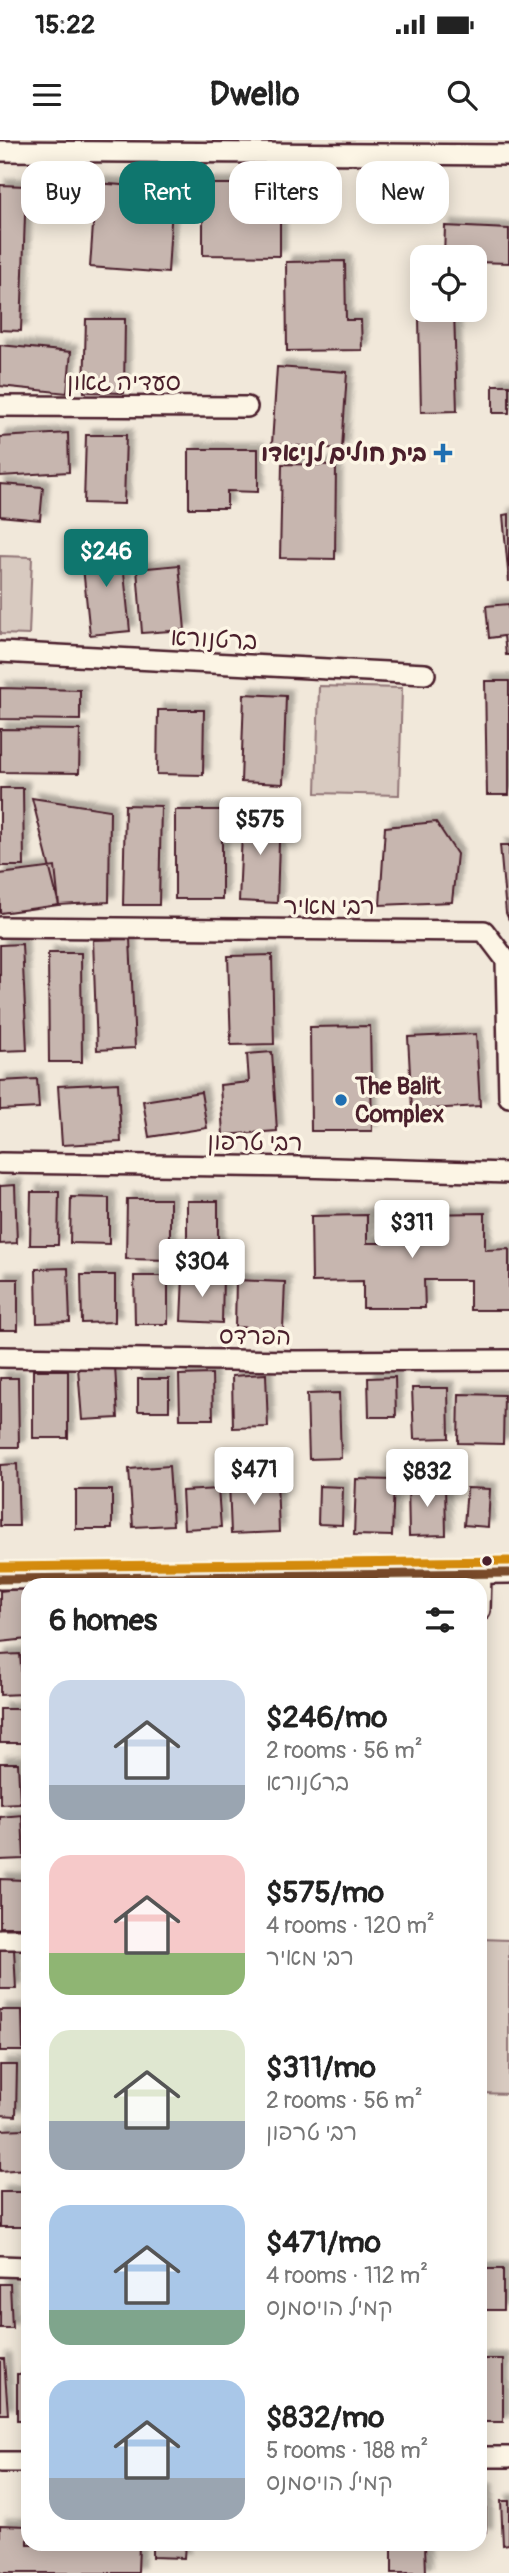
<!DOCTYPE html>
<html lang="en">
<head>
<meta charset="utf-8">
<style>
  body { margin:0; font-family:Pangolin,"Playpen Sans Hebrew",sans-serif; background:#f6f6f6; color:#222; height:100vh; display:flex; flex-direction:column; font-size:26px; white-space:nowrap }
  * { box-sizing:border-box; margin:0 }
  p { font-size:23px; color:#767676 }
  .icon { flex:none; width:38px; height:38px; fill:none; stroke:currentColor; stroke-width:2; stroke-linecap:round; stroke-linejoin:round }
  .map { position:relative; flex:1; overflow:hidden }
  .sheet { position:absolute; left:21px; top:1438px; width:466px; height:973px; display:flex; flex-direction:column; background:#fff; border-radius:21px; box-shadow:0 4px 18px #0003 }
  .sheet>* { flex:none }
  .guide { position:absolute; left:21px; top:21px; width:467px; height:63px; display:flex; gap:14px }
  .buttons { position:absolute; left:410px; top:105px; display:grid; gap:14px }
  .buttons a { display:grid; place-items:center; width:77px; height:77px; border-radius:14px; background:#fff; box-shadow:0 4px 18px #0003; font-size:35px }
  .price { position:absolute; translate:-50% -60px; padding:0 16px; border-radius:7px; background:#fff; color:#222; font-size:23px; line-height:46px; filter:drop-shadow(0 2px 4px #0008) }
  .price::after { content:''; position:absolute; left:50%; top:42px; width:21px; height:16px; margin-left:-10px; background:inherit; clip-path:polygon(0 0,100% 0,50% 100%) }
  .price.selected { background:#0f766e; color:#fff }
  ul { padding:0; list-style:none }
  li { display:flex; align-items:center; gap:21px; height:175px; padding:0 28px }
  li span { display:grid; place-items:center; flex:none; width:196px; height:140px; border-radius:21px; color:#555 }
  li>.icon { margin-inline-start:auto }
  span .icon { width:84px; height:84px; fill:#fffc; stroke-width:1 }
  li b { font-size:30px }
  h2 { display:flex; justify-content:space-between; align-items:center; height:84px; padding:0 28px; font-size:30px }
  .tag { padding:0 24px; border-radius:21px; background:#fff; box-shadow:0 4px 18px #0003; font-size:24px; line-height:63px }
  .tag.selected { background:#0f766e; color:#fff }
  .status { display:flex; justify-content:space-between; align-items:center; height:49px; padding:0 35px; background:#fff; direction:ltr }
  .status svg { height:19px; fill:currentColor }
  header { display:flex; justify-content:space-between; align-items:center; height:91px; padding:0 28px; background:#fff; font-size:32px; font-weight:700 }
  .map>svg:first-child { display:block }
  .green { fill:#d8cac0; stroke:#917476; stroke-width:2 }
  .building { fill:#c7b6af; stroke:#4a1f2b; stroke-width:2; filter:url(#shadow) }
  .lines { fill:none; stroke-linecap:round; stroke-linejoin:round }
  .minor-casing { stroke:#4a1f2b; stroke-width:24 }
  .minor { stroke:#fcf5e5; stroke-width:19 }
  .bus-1-casing { stroke:#fcf5e5; stroke-width:14 }
  .bus-2-casing { stroke:#fcf5e5; stroke-width:14 }
  .bus-1 { stroke:#7a4b2a; stroke-width:9 }
  .bus-2 { stroke:#d48b09; stroke-width:9 }
  .poi-dot { fill:#1f6fb2; stroke:#fcf5e5; stroke-width:2.5 }
  .bus-dot { fill:#4a1f2b; stroke:#fcf5e5; stroke-width:2.5 }
  .labels { text-anchor:middle; stroke-width:7; stroke-linejoin:round; paint-order:stroke }
  .street-label { font-size:24px; fill:#4a1f2b; stroke:#fcf5e5 }
  .poi-label { font-size:24px; font-weight:bold; fill:#4a1f2b; stroke:#fcf5e5; text-anchor:end }
</style>
</head>
<body>
<div class="status"><b>15:22</b><svg viewBox="0 0 49 12"><path d="M0 12V9h3v3zM5 12V6h3v6zM10 12V3h3v9zM15 12V0h3v12zM26 1h20v11H26zM47 4h2v5h-2z"/></svg></div>
<header><svg class="icon" aria-label="menu" viewBox="0 0 24 24"><path d="M4 6h16M4 12h16M4 18h16"/></svg>Dwello<svg class="icon" aria-label="search" viewBox="0 0 24 24"><circle cx="10" cy="10" r="6"/><path d="M15 15l6 6"/></svg></header>
<div class="map">
<svg width="509" height="2433" viewBox="0 0 509 2433">
  <defs>
    <filter id="shadow"><feDropShadow dx="6" dy="-6" stdDeviation="2" flood-color="#0004"/></filter>
  </defs>
  <rect width="100%" height="100%" fill="#f1e8da"/>
  <filter id="ink" filterUnits="userSpaceOnUse"><feTurbulence type="fractalNoise" baseFrequency=".0143" numOctaves="2"/><feDisplacementMap in="SourceGraphic" scale="14" xChannelSelector="R" yChannelSelector="G"/><feConvolveMatrix kernelMatrix="1 2 1 2 8 2 1 2 1" color-interpolation-filters="sRGB"/></filter>
  <g filter="url(#ink)">
    <path class="green" d="M0,416L32,417L29,495L0,494Z
      M319,546L402,548L399,655L316,653Z
      M480,1799L509,1800V1954L480,1953Z"/>
    <path class="building" d="M96,43L173,49L168,133L90,127Z
      M203,44H280V116L203,115Z
      M0,45L26,46L21,191L0,190Z
      M445,86L509,89V123L474,122V117H444Z
      M345,121L346,180H361L362,210L287,211L286,122Z
      M418,132H422V170H454L457,271L421,272Z
      M86,179H125L124,253L84,252Z
      M0,205L71,212L67,253L0,246Z
      M277,227L347,232L342,309L272,304Z
      M493,245H509V273H493Z
      M68,293L69,332L0,336V297Z
      M86,295H126L124,364L84,363Z
      M189,309H258V352L227,351V368H189Z
      M282,324L336,325L335,419L280,418Z
      M0,344L43,347L40,380L0,376Z
      M509,374V442L503,375Z
      M121,404L130,491L90,495L81,408Z
      M179,425L185,490L142,493L137,429Z
      M509,464V515H506L504,496L489,498L486,466Z
      M485,541H509V655H487Z
      M0,548L80,550V580L0,579Z
      M244,554L286,556L283,644L241,642Z
      M158,570H204L203,635L157,634Z
      M0,589L80,590L79,633L0,632Z
      M0,648H23L24,726H0Z
      M32,658L110,670L109,762L59,765Z
      M125,665L161,666L159,765H123Z
      M175,670H222V759H175Z
      M243,670L280,672L277,763L239,761Z
      M436,682L457,714L452,762L380,765L385,687Z
      M500,705H509V780L506,773Z
      M55,727L59,765L0,773V734Z
      M130,799L135,908L97,910L93,800Z
      M22,804L27,910L0,911V805Z
      M48,813H81L82,922H49Z
      M272,815L274,904L231,905L228,816Z
      M370,886L372,991H311L310,887Z
      M476,894L480,966L412,970L408,897Z
      M272,912L277,991L223,995L220,945L249,942L247,914Z
      M37,939L39,968L0,970V941Z
      M118,943L121,1002L62,1005L58,946Z
      M201,952L207,988L149,997L143,961Z
      M15,1045L17,1103L0,1104V1046Z
      M31,1052H59L58,1105H30Z
      M71,1057L109,1058V1104L70,1103Z
      M127,1059H170V1120L126,1119Z
      M187,1061H218V1113H187Z
      M485,1073V1110L509,1109V1170H470V1140H424L425,1168H363V1141L312,1142L311,1076L367,1075V1103H421L420,1074Z
      M68,1128L70,1182L37,1183L36,1129Z
      M81,1135H115V1182L82,1183Z
      M134,1136H168V1184H135Z
      M183,1136L223,1137L222,1183L181,1181Z
      M0,1139H18V1190H0Z
      M236,1140L285,1142L283,1189L235,1187Z
      M115,1226L118,1278L82,1280L78,1228Z
      M33,1230H68V1298H33Z
      M212,1234L213,1279H180L179,1235Z
      M266,1234L268,1287L233,1288L232,1236Z
      M395,1237L396,1277H369L368,1238Z
      M0,1238H18L19,1307H0Z
      M138,1239H169V1271H138Z
      M412,1248H448L449,1298L414,1299Z
      M339,1253L341,1318L309,1319L307,1254Z
      M459,1254L504,1255L503,1304L458,1303Z
      M17,1324L19,1386H0V1325Z
      M169,1326L173,1385L133,1387L129,1329Z
      M356,1339L394,1340L392,1396L354,1395Z
      M277,1340L279,1392L231,1394L229,1342Z
      M408,1343H445L446,1395L409,1396Z
      M319,1346L343,1347L342,1385L318,1384Z
      M467,1348L490,1349L488,1387L464,1385Z
      M218,1349L221,1387L184,1389L182,1351Z
      M76,1350H112V1389H76Z
      M25,1448L28,1499L0,1502V1451Z
      M20,1514L23,1554L0,1555V1515Z
      M0,1569H22V1603H0Z
      M0,1623H18L20,1663L0,1664Z
      M22,1675L24,1719L0,1720V1677Z
      M0,1739L24,1740L22,1787H0Z
      M14,1809L16,1849H0V1810Z
      M0,1870H22L23,1911H0Z
      M0,1925H17L16,1976L0,1975Z
      M25,1989L27,2029L0,2031V1990Z
      M0,2052H24L25,2087H0Z
      M480,2129H503V2170H480Z
      M0,2144H10L12,2188H0Z
      M0,2219H4L8,2274H0Z
      M480,2219H503V2282H480Z
      M17,2234H28V2280H17Z
      M480,2350H486V2393H480Z
      M501,2361H509V2404L503,2405Z
      M0,2385L28,2386V2404H139L138,2433H0Z
      M152,2404H185L184,2418L152,2417Z
      M392,2404H425L426,2433H392Z"/>
    <g class="lines">
      <g class="minor-casing">
        <path id="minor" d="M0,11L509,15
          M0,266L247,267
          M0,512L425,534
          M0,787L484,791L506,820L509,957
          M0,1023L300,1027L509,1033
          M0,1217L295,1221L509,1220
          M0,1439L509,1433
          M480,1470L481,1434
          M0,1799H28
          M0,2126L28,2127
          M480,2317H509
          M0,2322H28"/>
      </g>
      <use href="#minor" class="minor"/>
      <g class="bus-1-casing">
        <path id="bus-1" d="M0,1439L509,1433"/>
      </g>
      <g class="bus-2-casing">
        <path id="bus-2" d="M0,1427L509,1421"/>
      </g>
      <use href="#bus-1" class="bus-1"/>
      <use href="#bus-2" class="bus-2"/>
    </g>
  </g>
  <g class="poi-dot">
    <path d="M439.5 302.5h7v7h7v7h-7v7h-7v-7h-7v-7h7z"/>
    <circle cx="341" cy="960" r="7"/>
  </g>
  <circle class="bus-dot" cx="487" cy="1421" r="6"/>
  <g class="labels">
    <g class="street-label">
      <text x="124" y="250">סעדיה גאון</text>
      <text transform="translate(214 499) rotate(3)" y="8">ברטנורא</text>
      <text x="329" y="774">רבי מאיר</text>
      <text transform="translate(255 1002) rotate(1)" y="8">רבי טרפון</text>
      <text transform="translate(255 1196) rotate(1)" y="8">הפרדס</text>
    </g>
    <g class="poi-label">
      <text x="427" y="321">בית חולים לניאדו</text>
      <text x="355" y="954" text-anchor="start">The Balit<tspan x="355" dy="28">Complex</tspan></text>
    </g>
  </g>
</svg>
<div class="buttons">
<a><svg class="icon" aria-label="locate" viewBox="0 0 24 24"><circle cx="12" cy="12" r="6"/><path d="M12 2v4M12 18v4M2 12h4M18 12h4"/></svg></a>
</div>
<b class="price selected" style="left:106px;top:449px">$246</b>
<b class="price" style="left:260px;top:717px">$575</b>
<b class="price" style="left:412px;top:1120px">$311</b>
<b class="price" style="left:202px;top:1159px">$304</b>
<b class="price" style="left:254px;top:1367px">$471</b>
<b class="price" style="left:427px;top:1369px">$832</b>
<div class="guide">
<a class="tag">Buy</a>
<a class="tag selected">Rent</a>
<a class="tag">Filters</a>
<a class="tag">New</a>
</div>
<section class="sheet">
<h2>6 homes<svg class="icon" aria-label="filters" viewBox="0 0 24 24"><path d="M4 7h16M4 17h16"/><circle cx="9" cy="7" r="2"/><circle cx="15" cy="17" r="2"/></svg></h2>
<ul>
<li><span style="background:linear-gradient(#c9d6e8 75%,#9aa5b1 0)"><svg class="icon" aria-label="home" viewBox="0 0 24 24"><path d="M3 11l9-7 9 7M6 9v11h12V9"/></svg></span><div><b>$246/mo</b><p>2 rooms · 56 m²</p><p>ברטנורא</p></div></li>
<li><span style="background:linear-gradient(#f6c9c9 70%,#8fb573 0)"><svg class="icon" aria-label="home" viewBox="0 0 24 24"><path d="M3 11l9-7 9 7M6 9v11h12V9"/></svg></span><div><b>$575/mo</b><p>4 rooms · 120 m²</p><p>רבי מאיר</p></div></li>
<li><span style="background:linear-gradient(#dfe7d0 65%,#9aa5b1 0)"><svg class="icon" aria-label="home" viewBox="0 0 24 24"><path d="M3 11l9-7 9 7M6 9v11h12V9"/></svg></span><div><b>$311/mo</b><p>2 rooms · 56 m²</p><p>רבי טרפון</p></div></li>
<li><span style="background:linear-gradient(#a9c7e8 75%,#7fa58c 0)"><svg class="icon" aria-label="home" viewBox="0 0 24 24"><path d="M3 11l9-7 9 7M6 9v11h12V9"/></svg></span><div><b>$471/mo</b><p>4 rooms · 112 m²</p><p>קמיל הויסמנס</p></div></li>
<li><span style="background:linear-gradient(#a9c7e8 70%,#9aa5b1 0)"><svg class="icon" aria-label="home" viewBox="0 0 24 24"><path d="M3 11l9-7 9 7M6 9v11h12V9"/></svg></span><div><b>$832/mo</b><p>5 rooms · 188 m²</p><p>קמיל הויסמנס</p></div></li>
</ul>
</section>
</div>
</body>
</html>
